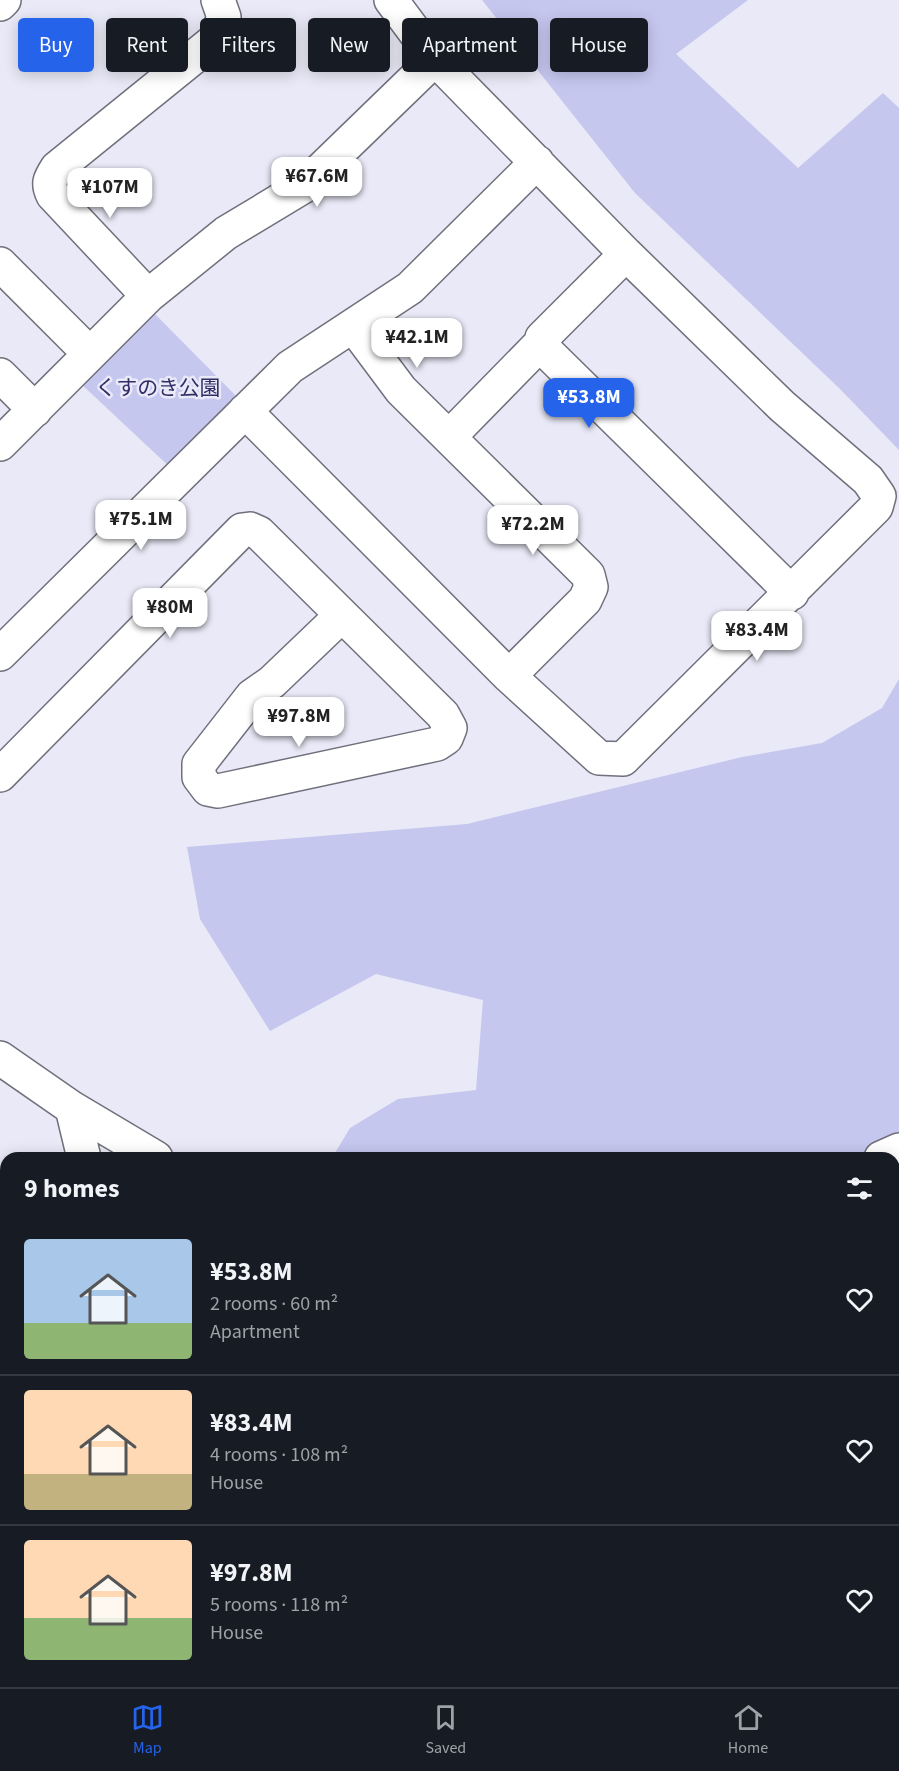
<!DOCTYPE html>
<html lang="en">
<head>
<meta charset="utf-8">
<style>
  body { margin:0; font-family:"Source Sans 3","Noto Sans JP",sans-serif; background:#242831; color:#f1f3f6; height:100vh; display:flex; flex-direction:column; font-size:22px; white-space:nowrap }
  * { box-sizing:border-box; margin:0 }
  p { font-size:20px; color:#9ea1a6 }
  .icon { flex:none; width:33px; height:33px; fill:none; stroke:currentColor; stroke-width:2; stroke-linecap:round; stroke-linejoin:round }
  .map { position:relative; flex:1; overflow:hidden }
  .side { position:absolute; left:0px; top:1152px; width:900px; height:536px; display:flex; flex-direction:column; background:#171b24; border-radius:18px 18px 0 0; box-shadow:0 3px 15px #0003 }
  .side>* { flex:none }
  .top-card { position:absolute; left:18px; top:18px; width:864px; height:54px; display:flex; gap:12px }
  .price { position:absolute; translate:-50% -51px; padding:0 14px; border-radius:12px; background:#fff; color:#222; font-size:20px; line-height:39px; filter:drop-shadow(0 2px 3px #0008) }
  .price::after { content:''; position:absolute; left:50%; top:36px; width:18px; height:14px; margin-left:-9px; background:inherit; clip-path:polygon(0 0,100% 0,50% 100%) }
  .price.current { background:#2563eb; color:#fff }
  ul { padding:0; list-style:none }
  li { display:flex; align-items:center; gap:18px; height:150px; padding:0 24px }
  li+li { border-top:2px solid #363941 }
  li span { display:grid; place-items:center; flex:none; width:168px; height:120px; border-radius:6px; color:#555 }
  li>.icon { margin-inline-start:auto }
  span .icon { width:72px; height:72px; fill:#fffc; stroke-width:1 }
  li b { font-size:26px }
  h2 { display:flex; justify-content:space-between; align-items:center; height:72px; padding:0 24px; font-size:26px }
  .chip { padding:0 21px; border-radius:6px; background:#171b24; box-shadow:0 3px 15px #0003; font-size:21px; line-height:54px }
  .chip.current { background:#2563eb; color:#fff }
  .dock { display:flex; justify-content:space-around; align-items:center; height:84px; border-top:2px solid #363941; background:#171b24; font-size:16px; color:#9ea1a6 }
  .dock a { display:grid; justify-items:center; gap:3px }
  .dock .current { color:#2563eb }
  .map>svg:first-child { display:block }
  .green { fill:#c5c7ef }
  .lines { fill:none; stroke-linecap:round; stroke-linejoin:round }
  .minor-casing { stroke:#70707c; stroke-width:36 }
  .path { stroke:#7b7b84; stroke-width:4; stroke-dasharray:3 4.5; stroke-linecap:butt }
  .minor { stroke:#fff; stroke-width:33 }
  .labels { text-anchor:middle; stroke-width:5; stroke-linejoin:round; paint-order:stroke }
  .park-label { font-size:21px; fill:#322d67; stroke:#e9e9f7 }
</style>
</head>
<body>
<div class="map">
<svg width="899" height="1687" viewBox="0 0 899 1687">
  <rect width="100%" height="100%" fill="#e9e9f7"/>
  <path class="green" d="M482,0H748L676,54L798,168L883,93L899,108V450L840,389L635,193Z
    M153,312L244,404L175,472L79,382Z
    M899,679V1485L894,1491V1158H332L350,1128L398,1099L476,1090L483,1000L376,974L270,1031L200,919L187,847L467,824L742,757L822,743L882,708Z
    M399,1682H717L711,1687H398Z"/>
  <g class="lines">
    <g class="minor-casing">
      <path id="minor" d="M0,4L4,0
        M626,254L542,338V347L792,593
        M0,264L90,354
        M148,296L226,233L304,186L435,59
        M354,327L401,390L588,575L591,587L585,600L509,676
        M0,375L35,410
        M245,411L509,676L599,758L623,759L876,507L879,496L868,480L782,406L626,254L435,59L391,0
        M450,436L541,343
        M0,444L148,296L53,195C47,183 50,179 57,168L215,40L224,17L218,0
        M0,654L290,367L410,288L537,162
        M0,775L242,530L250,529L259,533L443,715L450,728L446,738L437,744L218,791L208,789L199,777V764L252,696L272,682L341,616
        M0,1058L72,1108L156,1158
        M72,1108L84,1158
        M881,1158L899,1150
        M0,1422L6,1424
        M0,1579L6,1580
        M216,1682L217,1687
        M77,1687V1682"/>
    </g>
    <path class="path" d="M894,1534L899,1522
      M894,1601L899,1605
      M780,1687L785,1682"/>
    <use href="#minor" class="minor"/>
  </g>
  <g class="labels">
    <g class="park-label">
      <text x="158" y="395">くすのき公園</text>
    </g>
  </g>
</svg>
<b class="price" style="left:317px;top:208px">¥67.6M</b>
<b class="price" style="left:110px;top:219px">¥107M</b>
<b class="price" style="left:417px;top:369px">¥42.1M</b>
<b class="price current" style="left:589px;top:429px">¥53.8M</b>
<b class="price" style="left:141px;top:551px">¥75.1M</b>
<b class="price" style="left:533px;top:556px">¥72.2M</b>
<b class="price" style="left:170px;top:639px">¥80M</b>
<b class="price" style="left:757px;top:662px">¥83.4M</b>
<b class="price" style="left:299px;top:748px">¥97.8M</b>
<div class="top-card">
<a class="chip current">Buy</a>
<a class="chip">Rent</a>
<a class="chip">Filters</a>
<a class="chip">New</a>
<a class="chip">Apartment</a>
<a class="chip">House</a>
</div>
<section class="side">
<h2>9 homes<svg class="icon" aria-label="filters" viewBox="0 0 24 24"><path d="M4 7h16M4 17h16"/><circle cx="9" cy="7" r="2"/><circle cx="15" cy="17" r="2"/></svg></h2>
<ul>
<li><span style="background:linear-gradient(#a9c7e8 70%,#8fb573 0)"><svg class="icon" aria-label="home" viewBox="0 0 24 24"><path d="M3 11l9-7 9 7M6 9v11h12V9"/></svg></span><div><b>¥53.8M</b><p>2 rooms · 60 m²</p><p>Apartment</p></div><svg class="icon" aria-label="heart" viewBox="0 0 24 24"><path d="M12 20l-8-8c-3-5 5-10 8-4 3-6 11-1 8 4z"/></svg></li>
<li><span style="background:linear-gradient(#ffd9b3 70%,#c2b280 0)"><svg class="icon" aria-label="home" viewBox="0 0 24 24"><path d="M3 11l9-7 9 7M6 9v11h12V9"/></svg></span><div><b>¥83.4M</b><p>4 rooms · 108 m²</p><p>House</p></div><svg class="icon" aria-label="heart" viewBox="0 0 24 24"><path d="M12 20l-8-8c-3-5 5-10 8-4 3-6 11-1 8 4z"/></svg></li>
<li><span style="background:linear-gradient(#ffd9b3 65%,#8fb573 0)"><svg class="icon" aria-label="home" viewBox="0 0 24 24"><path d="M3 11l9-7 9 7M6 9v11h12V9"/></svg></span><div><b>¥97.8M</b><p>5 rooms · 118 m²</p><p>House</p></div><svg class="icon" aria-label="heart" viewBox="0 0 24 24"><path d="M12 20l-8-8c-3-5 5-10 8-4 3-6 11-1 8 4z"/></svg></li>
</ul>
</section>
</div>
<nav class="dock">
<a class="current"><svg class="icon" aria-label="map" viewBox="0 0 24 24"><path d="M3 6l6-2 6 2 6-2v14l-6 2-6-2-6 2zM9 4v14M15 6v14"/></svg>Map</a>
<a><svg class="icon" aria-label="saved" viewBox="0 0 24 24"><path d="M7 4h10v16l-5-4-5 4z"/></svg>Saved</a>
<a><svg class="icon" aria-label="home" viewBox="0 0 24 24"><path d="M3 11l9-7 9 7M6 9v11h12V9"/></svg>Home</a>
</nav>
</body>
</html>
